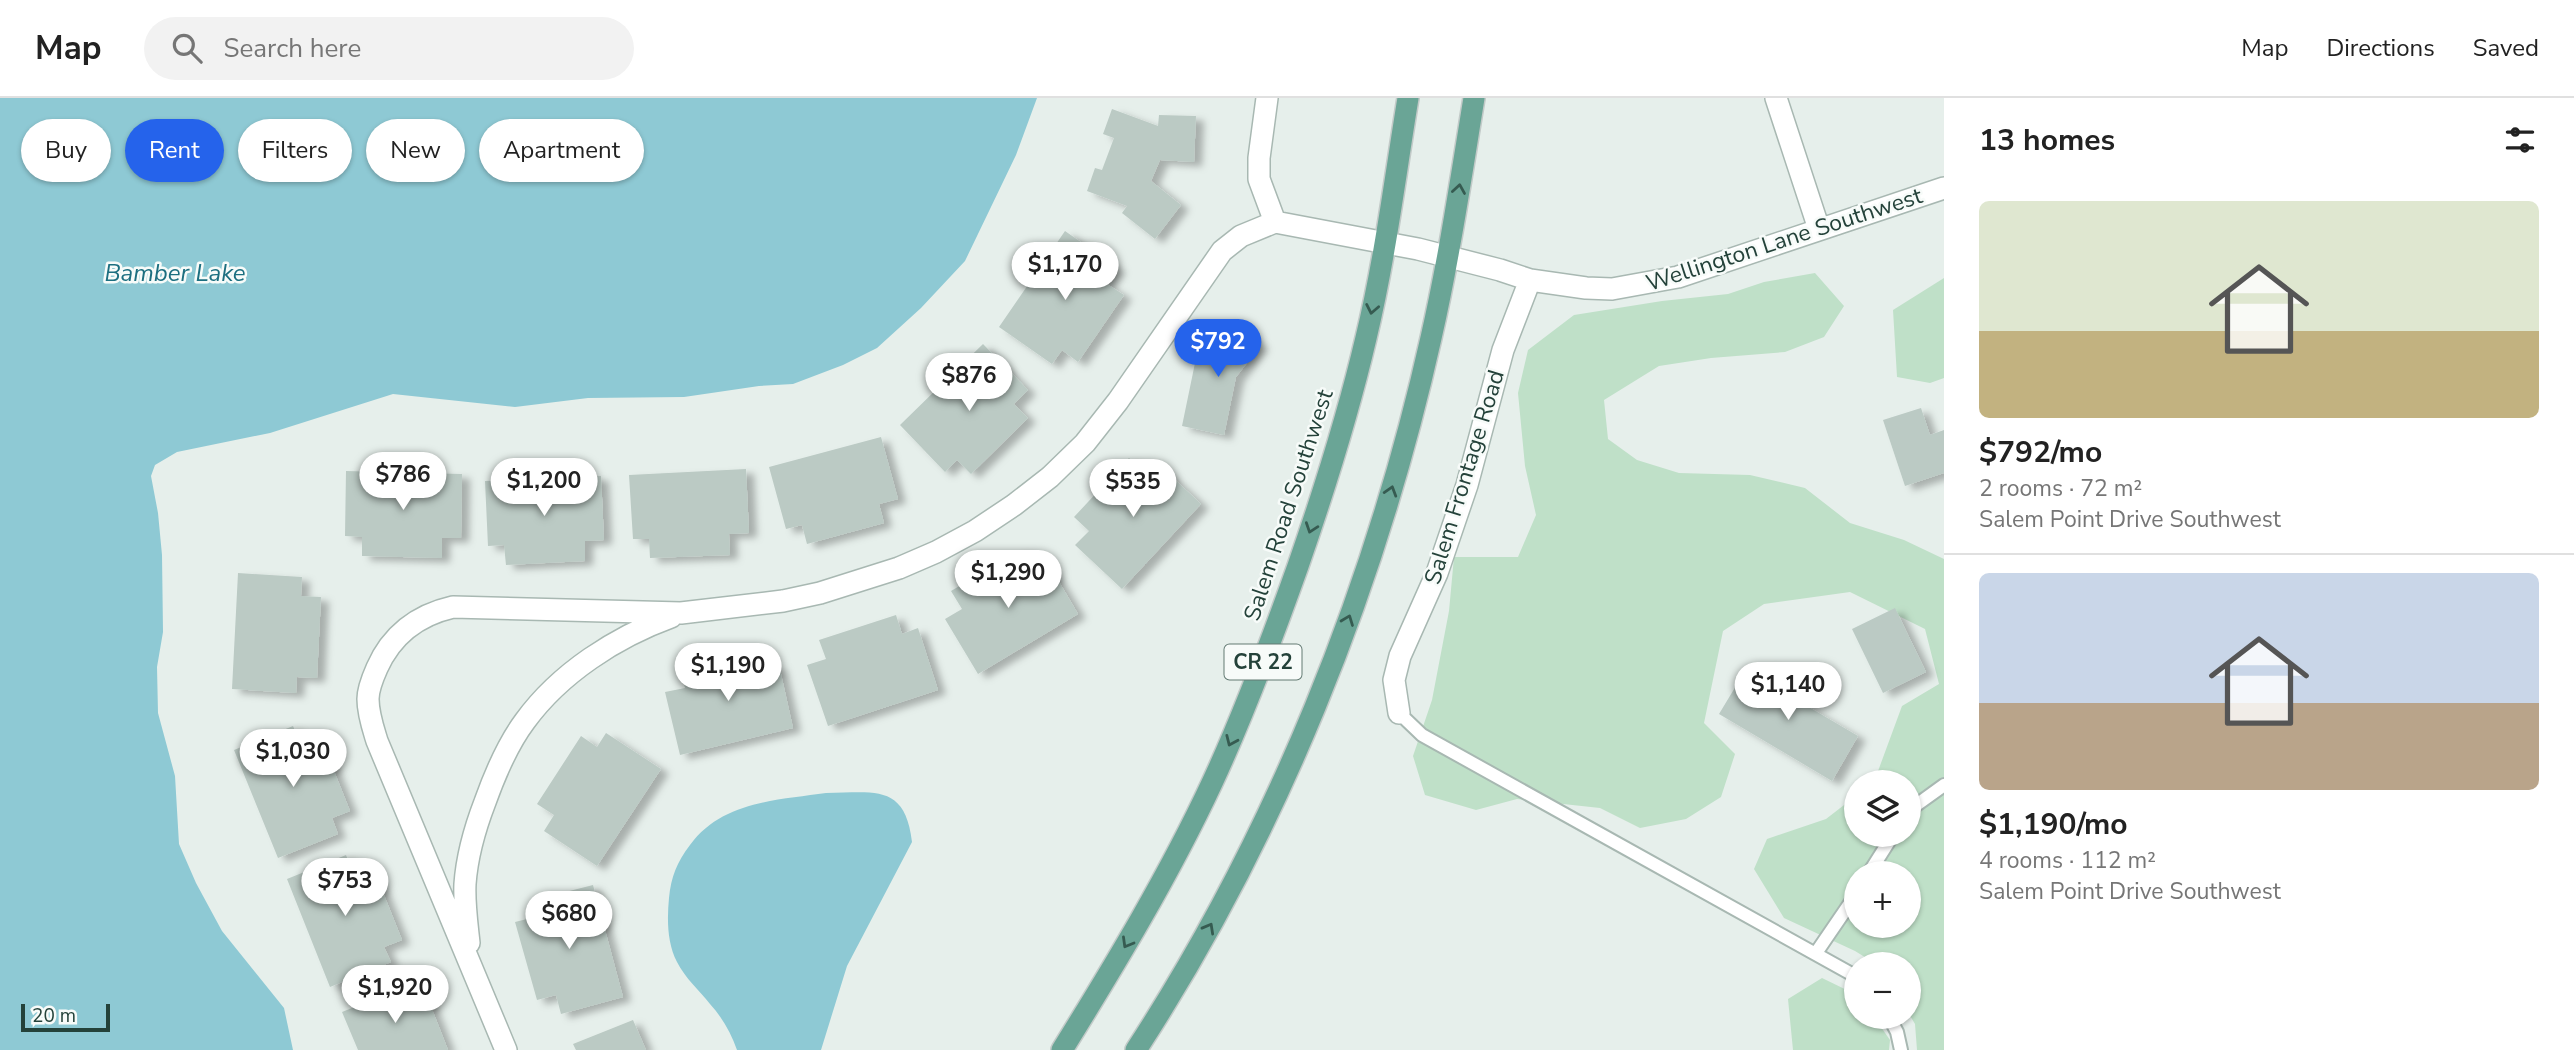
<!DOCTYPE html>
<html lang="en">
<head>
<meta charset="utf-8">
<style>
  body { margin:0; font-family:"Nunito Sans",sans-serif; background:#f2f2f2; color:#222; height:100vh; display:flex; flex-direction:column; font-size:26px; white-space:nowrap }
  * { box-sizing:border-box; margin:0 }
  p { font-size:23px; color:#767676 }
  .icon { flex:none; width:38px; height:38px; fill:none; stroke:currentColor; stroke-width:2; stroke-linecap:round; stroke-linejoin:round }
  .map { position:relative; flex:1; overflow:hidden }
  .drawer { display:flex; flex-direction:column; background:#fff; width:630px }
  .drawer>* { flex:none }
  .top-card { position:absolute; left:21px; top:21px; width:665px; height:63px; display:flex; gap:14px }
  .controls { position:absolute; left:1844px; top:672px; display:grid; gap:14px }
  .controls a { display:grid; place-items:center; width:77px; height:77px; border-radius:50%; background:#fff; box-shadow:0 2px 5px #0004; font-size:35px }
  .scale { position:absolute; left:21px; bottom:18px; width:89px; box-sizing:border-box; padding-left:7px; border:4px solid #24423a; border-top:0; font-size:19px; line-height:24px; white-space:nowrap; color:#24423a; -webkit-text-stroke:5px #f7fbf9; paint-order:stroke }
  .price { position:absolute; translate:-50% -60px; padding:0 16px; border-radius:24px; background:#fff; color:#222; font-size:23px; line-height:46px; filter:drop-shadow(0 2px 4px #0008) }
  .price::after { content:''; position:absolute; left:50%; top:42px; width:21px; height:16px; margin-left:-10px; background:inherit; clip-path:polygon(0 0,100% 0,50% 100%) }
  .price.selected { background:#2563eb; color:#fff }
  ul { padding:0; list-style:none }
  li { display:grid; align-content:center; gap:14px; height:371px; padding:0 35px }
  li+li { border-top:2px solid #e0e0e0 }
  li span { display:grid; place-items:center; height:217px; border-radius:10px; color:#555 }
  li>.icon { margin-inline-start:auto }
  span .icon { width:126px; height:126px; fill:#fffc; stroke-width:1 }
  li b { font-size:30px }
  h2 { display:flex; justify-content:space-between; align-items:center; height:84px; padding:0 35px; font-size:30px }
  .chip { padding:0 24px; border-radius:32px; background:#fff; box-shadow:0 2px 5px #0004; font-size:24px; line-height:63px }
  .chip.selected { background:#2563eb; color:#fff }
  header { display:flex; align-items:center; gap:42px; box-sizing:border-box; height:98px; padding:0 35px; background:#fff; border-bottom:2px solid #e0e0e0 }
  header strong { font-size:33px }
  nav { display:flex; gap:38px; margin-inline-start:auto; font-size:24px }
  .search { width:490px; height:63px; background:#f2f2f2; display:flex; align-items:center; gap:18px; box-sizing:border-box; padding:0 24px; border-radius:38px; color:#767676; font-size:26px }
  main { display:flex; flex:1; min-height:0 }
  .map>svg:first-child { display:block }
  .green { fill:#bfe0c8; fill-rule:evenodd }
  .water { fill:#8ec9d4 }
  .building { fill:#bbcac4; filter:url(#shadow) }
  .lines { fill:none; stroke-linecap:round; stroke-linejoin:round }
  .lane-casing { stroke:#a8b8b2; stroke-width:16 }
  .street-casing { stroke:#a8b8b2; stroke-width:24 }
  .primary-casing { stroke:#c2cac8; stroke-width:24 }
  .lane { stroke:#fff; stroke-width:12 }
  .street { stroke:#fff; stroke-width:21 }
  .primary { stroke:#6aa596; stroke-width:21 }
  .oneway { stroke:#365b51 }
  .labels { text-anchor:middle; stroke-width:5; stroke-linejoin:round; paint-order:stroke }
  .shield { fill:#f7fbf9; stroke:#637a73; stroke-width:2 }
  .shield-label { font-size:21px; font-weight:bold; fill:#24423a }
  .street-label { font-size:23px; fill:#24423a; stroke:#f7fbf9 }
  .water-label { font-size:24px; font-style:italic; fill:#1c6f80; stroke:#f7fbf9 }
</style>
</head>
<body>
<header>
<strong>Map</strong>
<div class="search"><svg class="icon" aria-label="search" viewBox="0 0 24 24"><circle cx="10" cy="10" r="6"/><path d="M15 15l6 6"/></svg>Search here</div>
<nav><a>Map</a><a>Directions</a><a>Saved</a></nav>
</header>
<main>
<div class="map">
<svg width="1944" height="952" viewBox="0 0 1944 952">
  <defs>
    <filter id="shadow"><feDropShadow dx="8" dy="4.5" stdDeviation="3.5" flood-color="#0004"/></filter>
  </defs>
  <rect width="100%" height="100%" fill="#e6efeb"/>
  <path class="green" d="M1815,175L1844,208L1824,239L1785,254L1711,260L1659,268L1604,302L1608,341L1637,362L1679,375L1750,377L1805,390L1850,425L1904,442L1944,461V952H1917L1915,926L1909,916V866H1876L1855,853L1784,820L1754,771L1767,741L1826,721L1857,697V737H1909V684H1874L1902,608L1939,586L1925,531L1850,494L1764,506L1723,533L1704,625L1735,656L1721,699L1686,721L1640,730L1600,710L1517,701L1476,712L1425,697L1413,658L1432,602L1449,513L1454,459H1518L1536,417L1525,368L1518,295L1528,252L1574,217L1662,203L1728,196L1764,184ZM1857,775H1909V828H1857Z
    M1944,180V280L1930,285L1897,279L1893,212Z
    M1822,880L1857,897V919H1874L1890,942L1889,952H1793L1788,901Z"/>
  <path class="water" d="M0,0H1037L1016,57L965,163L921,210L877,250L843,267L793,286L759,288L684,299L588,300L515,309L393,296L270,335L177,354L155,367L151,378L158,415L162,457L163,534L157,569L158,615L175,678L179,746L196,785L222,833L284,910L293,952H0Z
    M826,695C874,695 905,685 912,744L847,868L821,952H737C731,935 722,919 710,906C699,892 685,880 677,864C667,845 667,821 669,800C671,779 677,764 690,747C722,703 778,702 826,695Z"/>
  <path class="building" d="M1112,11L1158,28L1159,17L1196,18L1194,64L1160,62L1151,83L1181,107L1155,141L1122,115L1127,108L1087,93L1095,70L1102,72L1114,40L1103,36Z
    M1065,133L1118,170L1107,186L1124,197L1078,264L1062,252L1052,266L999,229Z
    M1230,222L1261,247L1236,279L1224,337L1182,328L1195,265Z
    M983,246L1028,292L1014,306L1028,320L971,376L957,362L945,374L900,327Z
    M1921,310L1930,337L1944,332V375L1905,388L1883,322Z
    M881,339L898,401L879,406L884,425L807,446L802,427L786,431L769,369Z
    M1129,360L1143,374L1154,362L1201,406L1122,491L1075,447L1089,433L1074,419Z
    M746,371L749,435L729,436L730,457L650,460L649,441H633L629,377Z
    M346,373L462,376L461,440H442V460L362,458V439L345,438Z
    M601,378L604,442L585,443V463L506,467L504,447L488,448L485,383Z
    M1020,452L1030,469L1045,460L1078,516L978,576L945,521L962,511L951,493Z
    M238,475L302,479L301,498L321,499L317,580L297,579L296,595L232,591Z
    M1895,510L1926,574L1883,595L1852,531Z
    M896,517L902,536L918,530L938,592L828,628L807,567L826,561L819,542Z
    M758,552L762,571L779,567L793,630L680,657L665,594L685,590L680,570Z
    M1767,565L1799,584L1790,598L1858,638L1832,683L1719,616L1745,573L1758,581Z
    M293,628L301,646L320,638L350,713L332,720L338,736L278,760L234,652Z
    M606,635L661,671L597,768L544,733L554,717L537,706L581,638L597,649Z
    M346,757L353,775L372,767L402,842L384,849L391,864L330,889L287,781Z
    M593,787L623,899L561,916L556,897L537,902L515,824L535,819L530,803Z
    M402,890L409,908L428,901L448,952H358L342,914Z
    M633,922L646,952H576L573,946Z"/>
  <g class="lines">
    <g class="lane-casing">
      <path id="lane" d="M1399,615L1422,637L1857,879
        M1909,715L1915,708L1944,687
        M1869,775L1893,737
        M1816,855L1857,795
        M1889,919L1897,934L1901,952"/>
    </g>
    <g class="street-casing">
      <path id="street" d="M1267,0L1259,60V81L1275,124
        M1776,0L1819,131
        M1399,615L1394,582L1400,558L1437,475L1467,387L1503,252L1530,182
        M469,845C467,826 464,806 465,786C467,758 475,730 485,704C495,676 507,647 525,623C560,575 616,539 671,519
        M506,952L377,643C373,630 368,616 368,601C368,591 373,579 377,570C392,536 418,517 453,509L681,515L783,503L820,495L899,470L936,454L975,433L1014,407L1050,379L1085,345L1118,303L1222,153L1241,138L1275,124L1418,151L1500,172L1530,182L1586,190L1612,191L1678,179L1944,90"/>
    </g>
    <g class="primary-casing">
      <path id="primary" d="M1062,952C1116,865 1169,777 1212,685C1245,614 1272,541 1298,468C1324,393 1348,317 1366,240C1385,161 1395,80 1408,0
        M1136,952C1276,737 1375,490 1431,240C1449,161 1461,80 1474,0"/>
    </g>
    <use href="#lane" class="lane"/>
    <use href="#street" class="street"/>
    <use href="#primary" class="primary"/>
  </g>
  <defs><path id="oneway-chevron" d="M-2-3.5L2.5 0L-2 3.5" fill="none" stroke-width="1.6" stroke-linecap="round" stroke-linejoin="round" transform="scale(1.75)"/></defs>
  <g class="oneway">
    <use href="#oneway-chevron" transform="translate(1459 91) rotate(-81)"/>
    <use href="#oneway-chevron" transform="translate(1372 211) rotate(101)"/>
    <use href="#oneway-chevron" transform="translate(1391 393) rotate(-73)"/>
    <use href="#oneway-chevron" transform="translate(1311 430) rotate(109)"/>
    <use href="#oneway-chevron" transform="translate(1348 522) rotate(-69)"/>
    <use href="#oneway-chevron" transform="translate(1231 643) rotate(114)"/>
    <use href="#oneway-chevron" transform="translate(1209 830) rotate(-61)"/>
    <use href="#oneway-chevron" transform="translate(1127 845) rotate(120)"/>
  </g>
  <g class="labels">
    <rect class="shield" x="1224.5" y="546.5" width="77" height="35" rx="5"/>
    <g class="shield-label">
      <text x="1263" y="571">CR 22</text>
    </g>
    <g class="street-label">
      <text transform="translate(1784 141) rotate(-18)" y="8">Wellington Lane Southwest</text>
      <text transform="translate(1464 379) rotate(-73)" y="8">Salem Frontage Road</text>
      <text transform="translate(1288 407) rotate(-72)" y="8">Salem Road Southwest</text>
    </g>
    <g class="water-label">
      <text x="175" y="183">Bamber Lake</text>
    </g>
  </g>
</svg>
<div class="controls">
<a><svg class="icon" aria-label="layers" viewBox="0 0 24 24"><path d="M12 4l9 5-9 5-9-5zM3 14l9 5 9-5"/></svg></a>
<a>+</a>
<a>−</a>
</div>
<div class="scale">20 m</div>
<b class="price" style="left:1065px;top:204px">$1,170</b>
<b class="price selected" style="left:1218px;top:281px">$792</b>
<b class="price" style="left:969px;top:315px">$876</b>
<b class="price" style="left:403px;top:414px">$786</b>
<b class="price" style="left:544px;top:420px">$1,200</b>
<b class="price" style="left:1133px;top:421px">$535</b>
<b class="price" style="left:1008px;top:512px">$1,290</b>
<b class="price" style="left:728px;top:605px">$1,190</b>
<b class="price" style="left:1788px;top:624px">$1,140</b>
<b class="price" style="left:293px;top:691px">$1,030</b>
<b class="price" style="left:345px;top:820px">$753</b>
<b class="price" style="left:569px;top:853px">$680</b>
<b class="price" style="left:395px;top:927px">$1,920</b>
<div class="top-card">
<a class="chip">Buy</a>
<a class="chip selected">Rent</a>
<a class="chip">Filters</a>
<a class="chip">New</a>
<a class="chip">Apartment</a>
</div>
</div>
<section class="drawer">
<h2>13 homes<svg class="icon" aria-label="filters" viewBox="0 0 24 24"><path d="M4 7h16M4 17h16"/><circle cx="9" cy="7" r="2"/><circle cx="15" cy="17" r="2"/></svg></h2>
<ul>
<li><span style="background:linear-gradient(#dfe7d0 60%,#c2b280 0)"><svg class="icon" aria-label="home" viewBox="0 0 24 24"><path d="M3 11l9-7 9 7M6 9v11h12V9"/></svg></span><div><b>$792/mo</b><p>2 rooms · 72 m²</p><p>Salem Point Drive Southwest</p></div></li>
<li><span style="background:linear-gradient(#c9d6e8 60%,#b9a48a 0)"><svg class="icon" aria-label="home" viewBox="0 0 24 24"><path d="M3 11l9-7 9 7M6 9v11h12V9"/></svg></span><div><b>$1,190/mo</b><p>4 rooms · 112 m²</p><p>Salem Point Drive Southwest</p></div></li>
</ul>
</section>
</main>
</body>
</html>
